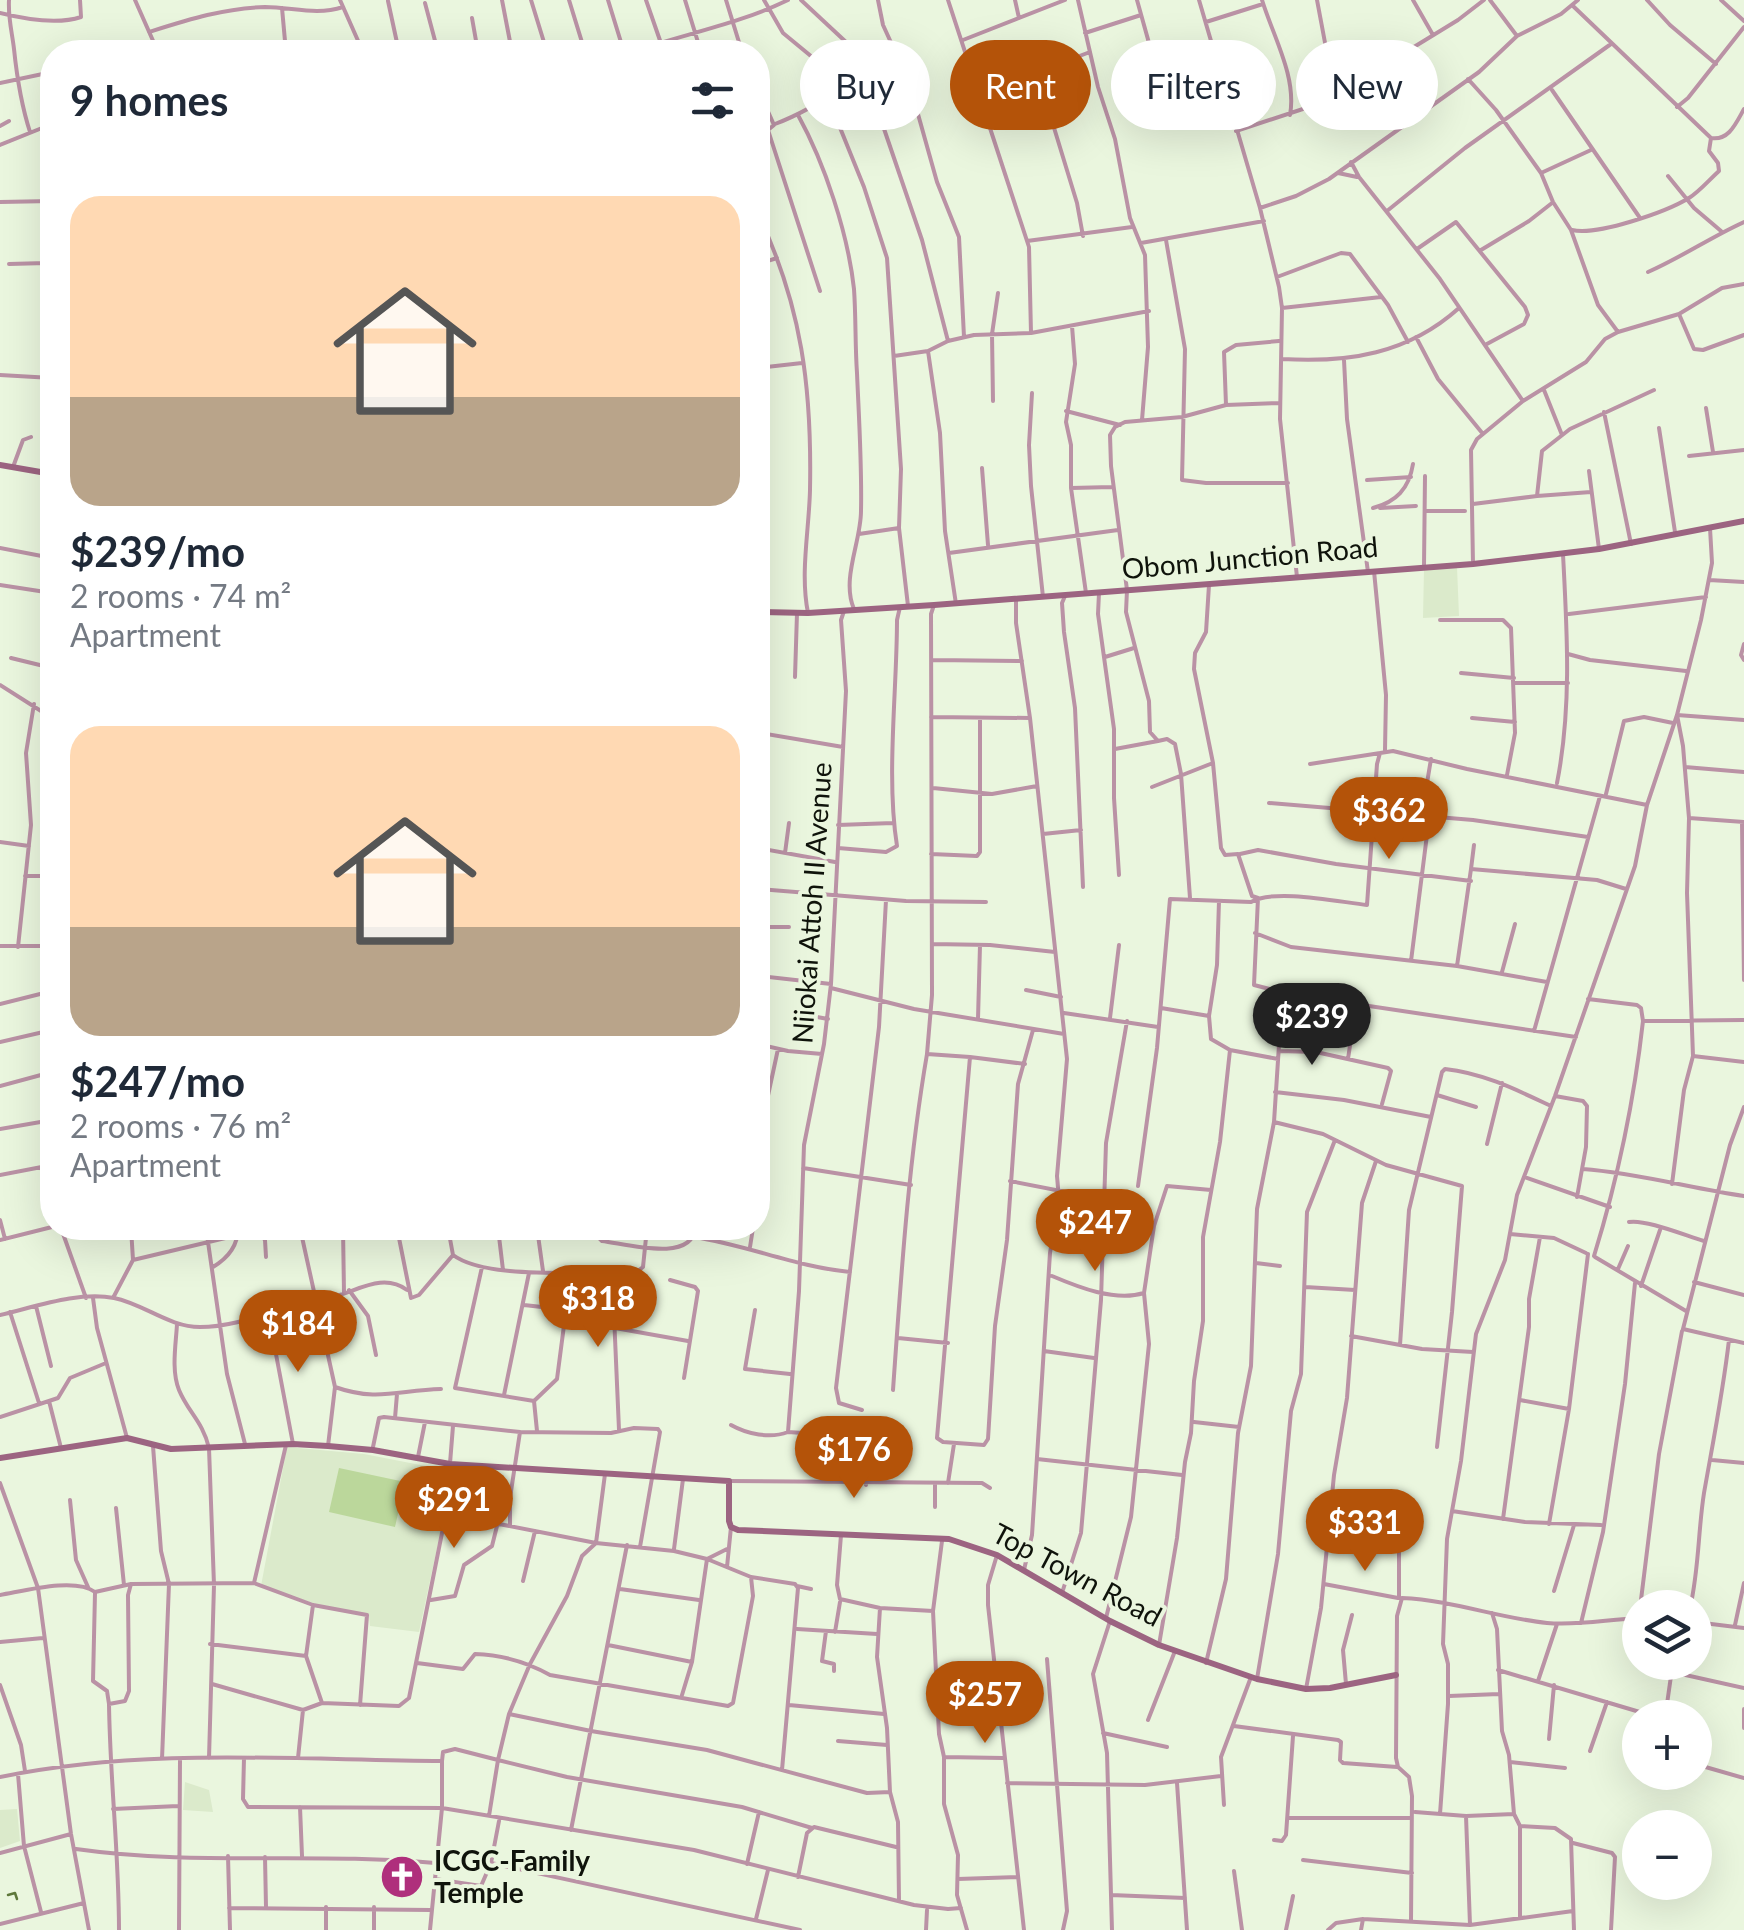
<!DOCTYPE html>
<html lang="en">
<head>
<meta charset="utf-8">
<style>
  body { margin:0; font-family:Lato,sans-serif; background:#f2f2f3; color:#1f2937; height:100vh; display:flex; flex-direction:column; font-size:38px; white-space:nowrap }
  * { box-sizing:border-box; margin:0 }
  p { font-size:32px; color:#747a83 }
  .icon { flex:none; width:55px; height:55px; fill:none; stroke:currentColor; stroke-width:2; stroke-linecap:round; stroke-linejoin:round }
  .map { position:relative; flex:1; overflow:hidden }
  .side { position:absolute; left:40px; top:40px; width:730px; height:1200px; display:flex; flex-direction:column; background:#fff; border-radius:40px; box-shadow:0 10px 40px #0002 }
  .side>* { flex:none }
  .top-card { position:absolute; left:800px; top:40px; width:792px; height:90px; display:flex; gap:20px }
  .tools { position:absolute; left:1622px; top:1590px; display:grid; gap:20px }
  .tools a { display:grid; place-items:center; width:90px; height:90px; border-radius:50%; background:#fff; box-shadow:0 10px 40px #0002; font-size:50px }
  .price { position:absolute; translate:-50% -85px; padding:0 22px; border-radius:35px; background:#b45309; color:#fff; font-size:32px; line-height:65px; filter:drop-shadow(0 2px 5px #0008) }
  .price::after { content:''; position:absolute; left:50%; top:60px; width:30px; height:22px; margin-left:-15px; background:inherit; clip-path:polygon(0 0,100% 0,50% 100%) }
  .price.on { background:#222; color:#fff }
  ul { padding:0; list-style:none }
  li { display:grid; align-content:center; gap:20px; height:530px; padding:0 30px }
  li span { display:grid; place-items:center; height:310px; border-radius:30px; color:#555 }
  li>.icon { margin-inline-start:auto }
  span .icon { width:180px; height:180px; fill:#fffc; stroke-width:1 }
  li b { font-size:42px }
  h2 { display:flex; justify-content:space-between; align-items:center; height:120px; padding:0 30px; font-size:42px }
  .tag { padding:0 35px; border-radius:45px; background:#fff; box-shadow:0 10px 40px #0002; font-size:35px; line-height:90px }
  .tag.on { background:#b45309; color:#fff }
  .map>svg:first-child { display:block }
  .built { fill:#dbeacb }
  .green { fill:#bbd79b }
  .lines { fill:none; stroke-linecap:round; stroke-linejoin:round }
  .stream { stroke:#5e783b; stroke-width:2.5 }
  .street { stroke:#ba92a5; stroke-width:4 }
  .secondary { stroke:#9c6481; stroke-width:6 }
  .labels { text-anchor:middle; stroke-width:8; stroke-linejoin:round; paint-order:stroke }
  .street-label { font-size:28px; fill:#0f130b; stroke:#eaf6de }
  .poi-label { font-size:28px; font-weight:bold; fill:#0f130b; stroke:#eaf6de; text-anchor:start }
</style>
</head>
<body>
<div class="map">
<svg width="1744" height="1930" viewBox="0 0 1744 1930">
  <rect width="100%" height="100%" fill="#eaf6de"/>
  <path class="built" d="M1457,567L1459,616L1423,618L1424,569Z
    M287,1447L364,1454L446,1470L445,1511L419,1632L370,1626L369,1615L334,1610L261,1586Z
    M185,1782L209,1790L213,1812L183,1810Z
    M17,1809L20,1841L0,1848V1810Z"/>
  <path class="green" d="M339,1468L405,1482L395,1527L329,1512Z"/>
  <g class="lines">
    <path class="stream" d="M8,1895L15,1893L17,1899"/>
    <path class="street" d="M9,0C8,18 12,32 14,49C17,78 21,104 30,132
      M135,0L158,52
      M340,0L363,52
      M502,0L512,52
      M531,0L547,52
      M569,0L585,52
      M608,0L624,52
      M646,0L664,52
      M685,0L701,52
      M726,0L742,52
      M764,0L783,33L863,99L881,120L922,240L948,341
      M801,0L876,70H888L900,62
      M878,0L883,25L909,82L937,182L959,237L964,337
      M948,0L1029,247L1031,333
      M1015,0L1019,18
      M1078,0L1098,87L1115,139L1130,218L1145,255L1148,347L1142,420
      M1137,0L1166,104
      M1199,0L1260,208L1279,287L1282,308L1280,419L1297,577
      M1262,0C1273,36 1297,77 1290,115
      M1317,0L1335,96
      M1413,0L1433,35
      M1490,0L1517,36
      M1647,0L1670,25L1716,64
      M1721,0L1744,21
      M388,1L399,52
      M425,3L438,52
      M1573,6L1711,138C1729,141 1736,123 1744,109
      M282,8L286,52
      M0,13C24,19 57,25 81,17L80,0
      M472,18L478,52
      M1206,22L1263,4
      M149,32C187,20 224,8 265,7C292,7 316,16 343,7
      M1085,33L1141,15
      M963,40L1065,0
      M489,52L510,50
      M632,52C684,34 739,24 788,0
      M1155,62L1211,45
      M1037,72L1077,203L1083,236
      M1468,79L1496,110L1541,173L1553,202L1571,230L1598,305L1618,332
      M0,83L52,72
      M758,89L774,125L768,130L820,291
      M1552,90L1640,218
      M982,93L1090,52
      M828,98L864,187L887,258L901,469L899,528L908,606
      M1677,107L1688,98L1744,27
      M798,115C825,164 848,234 854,289C856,317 855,345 857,373C859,420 862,465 861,511C861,542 841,579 854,609
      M881,120L916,115
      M775,124C799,115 823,101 845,86
      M0,126L9,121
      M1236,131L1324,102L1458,20L1484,0
      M758,134L768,130
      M0,145L52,124
      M1351,162L1359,177L1440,279L1523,401
      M1338,173L1357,177
      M1541,173L1591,150
      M1668,176L1694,208L1721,231
      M45,200L49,378L47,471
      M0,202L52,201
      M1260,208L1296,196L1329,179L1479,72L1517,36L1561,14L1578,0
      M1387,211L1465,148L1611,44
      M758,214C802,306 812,389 810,490C809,531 800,573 808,613
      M1572,230C1597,236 1666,212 1689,198C1699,192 1709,180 1719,171L1718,163L1709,151L1711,138
      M1166,240L1185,349L1182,480L1206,483H1288
      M1027,241L1132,227
      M1141,243L1264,221
      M1417,249L1456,222L1525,307L1528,315L1524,324L1485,345
      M1481,250L1529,221L1552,203
      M9,264L46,263
      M758,264L777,258
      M1648,272C1682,257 1711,237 1744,222
      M1277,277L1341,253L1350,254L1388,305L1408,342
      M1282,308L1381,297
      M1679,314L1694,349L1703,350L1744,335
      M758,317L764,367
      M1072,326L1075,364L1066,422L1071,445V488L1086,593
      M1416,337L1438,379L1483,434
      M928,351L940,433L945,531L956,604
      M894,356L928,351L948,341L974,335L1031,333L1149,311
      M1282,359C1348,363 1408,354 1459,308
      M1344,360L1347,419L1368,572
      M758,368L802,363
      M0,375L52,378
      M1544,390L1562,435
      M1032,393L1029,445L1031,486L1043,597
      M993,401L992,334L998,293
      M1226,405L1224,352L1236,345L1279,341
      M1706,408L1713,452
      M758,410V586
      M1066,411L1120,425
      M1604,412L1631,544
      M1659,428L1675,532
      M1689,456L1744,450
      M13,467L23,440L31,437
      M982,468L988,545
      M1589,471L1599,549
      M1367,480L1411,477
      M1071,488L1112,487
      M1537,496L1591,492
      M1473,504L1537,496L1542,451L1570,429L1654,390
      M1373,508C1396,502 1409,489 1413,464
      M1380,508L1416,506
      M1425,511H1465
      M859,534L899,528
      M0,548L52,558
      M949,553L1118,530
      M1473,564L1471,450L1477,439L1523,401L1586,362L1605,339L1618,332L1679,314L1722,288L1744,284
      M1424,566L1425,476
      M1374,571L1386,695L1385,750
      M1709,580L1744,582
      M0,585L52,593
      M1209,585L1206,632L1195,653L1194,669L1213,763L1221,848L1225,855L1238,854L1252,896L1258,898L1254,985L1289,994L1576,1037
      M1099,593L1098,614L1114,729V798L1119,875
      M1065,596L1062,603L1064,632L1075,708L1083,887
      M758,598L763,612L761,685
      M1016,599V623L1030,718L1067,1059L1057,1176L1059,1199L1050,1253L1032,1535L1024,1570
      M934,605L931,614L932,995L927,1054L970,1057L937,1438L943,1442L984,1445L988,1439L995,1326L1007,1240L1018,1084L1033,1030
      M844,611L841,620L846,691L831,984L824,1044L804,1145L799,1291L788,1432L862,1437L868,1450L866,1485
      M1569,614L1706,597
      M1440,620H1503L1511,628L1515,733L1507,775
      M1744,644L1741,655L1744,660
      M1568,654L1590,660L1686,671
      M1105,657L1134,648
      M11,658L52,668
      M933,660L1022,661
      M1461,673L1514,678
      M795,677L797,613
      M1514,683H1568
      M0,685L52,718
      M931,717L1030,718
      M1472,718L1515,722
      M761,733L843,747
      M1115,749L1158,741
      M1310,764L1393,751L1467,769L1647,805
      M1685,767L1744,772
      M1557,783C1572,707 1567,631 1563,554
      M1152,787L1213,763
      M933,788L992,794L1037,786
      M1606,794L1624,721L1644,717L1673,723
      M1269,803L1473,820L1588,837
      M1422,813L1431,759
      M1689,818L1744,822
      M1742,822L1744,980
      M838,825L893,823
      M1043,834L1081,830
      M0,842L29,846
      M758,848L835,862
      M838,848L886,852L897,846C886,777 897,691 897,620L900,607
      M785,853L789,823
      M931,854L977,856L980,852V718
      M1240,854L1258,850L1336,864L1471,881
      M1471,869L1474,845
      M25,876H52
      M758,889L906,901L986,902
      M1190,898L1181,774L1175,744L1167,739L1158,741L1150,732L1149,701L1126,612L1127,590L1111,466L1110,435L1115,427L1125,422L1182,417L1226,405L1280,403
      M1219,901L1217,965L1209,1016L1211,1039L1230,1050L1278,1059
      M758,927H789
      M1255,933L1291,947L1457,966L1547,982
      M932,944L990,945L1055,952
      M0,946H52
      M18,947L31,825L26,753L34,704
      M1411,961L1429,819
      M1457,966L1471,869L1597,880L1626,889
      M1502,972L1515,924
      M759,976L831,984
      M831,988L914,1009L1064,1034
      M1026,990L1061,997
      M1588,999L1637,1005L1641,1008L1643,1021C1634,1102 1618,1178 1594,1256
      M0,1004L52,991
      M1161,1008L1209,1016
      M795,1013L828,1019
      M1064,1013L1158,1027
      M1110,1018L1119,945
      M978,1019L980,945
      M1643,1021L1744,1020
      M1534,1031L1600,796
      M0,1042L52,1030
      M758,1044L788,1051L822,1054
      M1279,1051L1316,1052L1388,1068L1391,1071L1382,1104
      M1693,1056L1744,1062
      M970,1057L1025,1064
      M1348,1059L1356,1005
      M0,1086L52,1072
      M1275,1092L1344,1100L1431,1117
      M1437,1095L1476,1107
      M1555,1096L1583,1101L1587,1106L1586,1147L1577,1197
      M1744,1107L1730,1145L1683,1329L1744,1343
      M1274,1122L1323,1134L1386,1165L1462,1186L1452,1312L1437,1447
      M0,1129L52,1120
      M758,1142L778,1049
      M1487,1144L1502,1083
      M41,1167L52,1203
      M803,1168L911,1185
      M1583,1169C1637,1173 1690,1188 1744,1196
      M0,1175L52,1165
      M1524,1177L1610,1207
      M1010,1181L1107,1200
      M1672,1184L1684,1090L1693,1056L1687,893L1689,818L1683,746L1677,715L1744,720
      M1138,1186L1157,1048L1170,899L1251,902C1275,888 1339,902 1367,905L1377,764L1380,753
      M0,1220L5,1239
      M1629,1222C1645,1219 1684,1235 1704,1241
      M61,1228L86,1298
      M206,1228L227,1374L245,1444
      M300,1228L335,1387L328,1446
      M343,1228L344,1293
      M397,1228L411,1298L419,1295L453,1255
      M448,1228L453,1255C488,1281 588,1270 634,1274L643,1267L647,1228
      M498,1228L503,1270
      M537,1228L543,1271
      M579,1228H597
      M597,1228V1236L602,1241C627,1244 692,1263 695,1228
      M1510,1234L1554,1238L1586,1253
      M694,1237C747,1245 797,1267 850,1272
      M0,1240L52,1227
      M750,1247L753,1228
      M1595,1257L1686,1311
      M133,1260L238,1235H261L265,1240L266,1257
      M1256,1263L1280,1266
      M213,1267C228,1258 238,1246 238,1228
      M482,1267L455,1388L534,1401L537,1431
      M1618,1269L1628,1246
      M618,1273L614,1315L619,1430
      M1052,1276C1078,1287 1115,1302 1144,1293
      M670,1280L695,1287L698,1291L684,1378
      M1694,1282L1744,1295
      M1641,1286L1660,1230
      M1305,1287L1355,1290
      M349,1290L368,1316L376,1355
      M93,1298L97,1328L127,1438
      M113,1298L133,1260L131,1228
      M524,1305L613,1315
      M36,1306L51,1366
      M755,1310L745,1369L790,1374
      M10,1312L39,1403
      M268,1312L293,1444
      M0,1315C35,1307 78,1291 114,1298C144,1304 169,1327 200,1327C243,1327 285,1304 327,1298C354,1294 381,1271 407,1290
      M177,1324C176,1344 171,1370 179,1390C188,1412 203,1422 209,1448L214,1585L209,1758
      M615,1328L688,1341
      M1351,1336L1422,1349L1473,1352
      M898,1338L948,1343
      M1400,1345L1409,1210L1442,1072L1445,1069C1483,1073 1517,1090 1551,1106
      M1044,1351L1094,1358
      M335,1387C377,1402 399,1390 441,1389
      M893,1390C901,1278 908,1165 927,1054
      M504,1395L529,1273
      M1520,1400L1569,1409
      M49,1401L61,1448
      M534,1401L557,1379L566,1310
      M862,1410L839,1403L836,1388L879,1027L886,900
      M0,1417L58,1398L70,1378L106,1363
      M395,1418L397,1394
      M1194,1422L1239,1427
      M731,1425C747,1434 770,1439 788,1432
      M153,1446L161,1551L169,1584L162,1759
      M373,1447L379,1418L384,1417L520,1432L611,1433L634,1428L658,1429L660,1432L640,1547
      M418,1457L425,1422
      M1037,1459L1182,1475
      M1712,1460L1744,1463
      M729,1481L982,1483L990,1488
      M0,1483L38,1588L71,1834L89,1930
      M948,1483L954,1444
      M935,1484V1507
      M70,1500L76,1560L88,1587
      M116,1508L124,1585
      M1452,1511L1525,1522L1601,1525
      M448,1514L596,1543L674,1551L707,1559L727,1549
      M1399,1518V1598
      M1503,1519L1529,1327V1299L1540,1237
      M1549,1524L1569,1409L1588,1254
      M510,1525V1498L520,1432
      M841,1535L837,1585L840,1599L880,1608L933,1611
      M942,1541L933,1611L939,1734L944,1757V1804L958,1855L957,1895L967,1930
      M674,1549L683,1479
      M997,1555L988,1585V1605L1024,1930
      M727,1567L731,1527
      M523,1581L535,1531
      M1324,1584L1398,1598
      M797,1586L811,1589
      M620,1589L699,1600
      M1554,1591L1574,1525
      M95,1593L93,1681L107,1691L109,1704C110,1780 119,1854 119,1930
      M1062,1593L1081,1533L1101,1300L1106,1143L1127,1021
      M0,1595C24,1591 75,1577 95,1592L131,1584L254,1583L286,1445
      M431,1600L455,1596L464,1565L492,1546L498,1522
      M313,1605L367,1615L360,1705
      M880,1608L877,1657L887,1728L890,1792L898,1822L899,1901
      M1640,1608L1659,1454L1682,1331
      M1690,1608C1699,1570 1698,1531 1704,1493C1713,1442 1723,1392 1729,1340
      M1492,1613L1497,1629L1502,1731L1509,1755L1514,1814L1520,1826V1917
      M1106,1618L1131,1517L1149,1344L1144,1293L1154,1226L1167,1186L1211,1190
      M1110,1621L1093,1674L1107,1753L1112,1930
      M1695,1622L1744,1628
      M1581,1623L1603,1532L1625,1384L1635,1283
      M1735,1625L1744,1583
      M797,1629L877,1634
      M826,1631L822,1661L834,1664V1671
      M835,1632L840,1602
      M0,1642L43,1638
      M210,1644L306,1656L313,1605L254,1583
      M608,1645L692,1662
      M1159,1645L1177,1538L1185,1462L1191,1433L1194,1381L1203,1321V1237L1220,1142L1230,1050
      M306,1656L322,1703
      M1047,1659L1067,1911L1063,1930
      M417,1663L463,1669L475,1654C502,1655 527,1662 550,1675L728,1706L733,1703L753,1596L751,1577
      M1206,1663L1226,1579L1238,1433L1251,1366L1257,1209L1274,1122L1279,1045L1289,995
      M1498,1670L1660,1718
      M1672,1672L1744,1688
      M1257,1679L1278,1554L1291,1411L1301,1374L1307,1212L1335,1140
      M1538,1681L1557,1624
      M212,1684L303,1710L322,1703L399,1706L409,1698L446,1513L453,1426
      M1346,1684L1343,1650L1352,1615
      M0,1685L21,1745L25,1771
      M1306,1689L1321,1608L1334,1475L1347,1398L1362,1203L1376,1161
      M682,1695L692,1662L707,1559L751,1577L795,1584L798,1588L782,1770
      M1449,1696L1499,1694
      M109,1704L125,1701L129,1691L128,1595L131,1584
      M789,1705L884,1714
      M1744,1709V1728
      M509,1714L591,1731L707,1750L867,1793L890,1792
      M1665,1718L1673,1662
      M1148,1720L1175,1651
      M1234,1726L1338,1740L1341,1742L1340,1760L1343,1763L1397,1767
      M1103,1733L1167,1747
      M1549,1739L1554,1685
      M838,1741L887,1745
      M1590,1751L1607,1702
      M944,1757L1003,1758
      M244,1758L243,1799L248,1807L442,1808L694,1850L914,1905L948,1909L961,1908
      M298,1758L303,1710
      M1510,1762L1565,1768
      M1695,1764L1744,1778
      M18,1774L24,1846L41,1912
      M0,1777C145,1747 295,1760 442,1761L443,1752L455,1749L498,1760L509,1714L530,1664L567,1596L582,1556L596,1543L605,1474
      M1007,1783L1145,1785L1221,1776
      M1177,1783L1187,1930
      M1224,1805L1221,1757L1251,1677
      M300,1807L302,1856
      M113,1809L178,1806
      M1415,1812L1466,1816L1514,1814
      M1440,1814L1448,1704V1664L1443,1644L1447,1539L1461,1461L1476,1334L1505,1260L1517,1195L1555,1096L1635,866L1647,805L1677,715L1701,620L1712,563L1710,528
      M489,1816L498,1760L567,1777L742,1807L812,1828
      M1466,1816L1470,1925
      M1288,1818H1412
      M1520,1826L1555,1828L1571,1839L1574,1930
      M571,1830L627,1545
      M1274,1840L1282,1841L1286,1835L1293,1736
      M1573,1843L1612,1853L1615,1857L1611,1930
      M76,1849C194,1866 316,1852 435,1863
      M0,1853L71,1834
      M228,1856L230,1930
      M265,1857L266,1907
      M1303,1860L1412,1873
      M491,1863L800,1930
      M747,1864L759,1812
      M1234,1871L1242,1930
      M798,1877L807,1833L814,1827L896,1847
      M435,1879L481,1886L491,1863L499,1821
      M958,1879L1018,1877
      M1111,1895L1185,1898
      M326,1907V1930
      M374,1907V1930
      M229,1908L431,1910
      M756,1919L768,1870
      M1411,1921L1412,1796L1409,1777L1398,1767L1396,1758L1397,1616L1402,1598C1452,1600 1498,1618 1547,1623C1579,1626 1609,1619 1640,1618
      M0,1924L84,1903
      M179,1930L180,1759
      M430,1930L442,1808V1761
      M926,1930L927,1910
      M1286,1930L1293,1896
      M1328,1930L1336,1923L1363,1919L1470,1925L1573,1911
      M1361,1930L1363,1919"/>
    <path class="secondary" d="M0,465L52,474
      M758,612L808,613L934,605L1473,564L1599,549L1744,521
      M0,1458L127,1438L171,1449L293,1444L328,1446L373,1450L450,1464L729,1481V1521L731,1527L738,1530L949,1539L997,1555L1110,1621L1159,1645L1257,1679L1306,1689L1330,1688L1396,1675"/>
  </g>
  <defs>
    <g id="church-disc" transform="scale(2.25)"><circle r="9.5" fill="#af2f7c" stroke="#eaf6de"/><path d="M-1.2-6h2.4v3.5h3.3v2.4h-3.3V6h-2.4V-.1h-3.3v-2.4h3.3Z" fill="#fff"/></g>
  </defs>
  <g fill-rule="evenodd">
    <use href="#church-disc" x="402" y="1877"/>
  </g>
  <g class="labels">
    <g class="street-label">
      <text transform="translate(1250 558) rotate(-5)" y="10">Obom Junction Road</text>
      <text transform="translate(812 903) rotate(-86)" y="10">Niiokai Attoh II Avenue</text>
      <text transform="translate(1077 1575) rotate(28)" y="10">Top Town Road</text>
    </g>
    <g class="poi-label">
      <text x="434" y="1871">ICGC-Family<tspan x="434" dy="32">Temple</tspan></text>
    </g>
  </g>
</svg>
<div class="tools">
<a><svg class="icon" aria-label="layers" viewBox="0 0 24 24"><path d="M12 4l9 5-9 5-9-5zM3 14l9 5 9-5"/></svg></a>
<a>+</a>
<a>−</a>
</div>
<b class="price" style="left:1389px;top:862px">$362</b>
<b class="price on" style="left:1312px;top:1068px">$239</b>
<b class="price" style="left:1095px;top:1274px">$247</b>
<b class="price" style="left:598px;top:1350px">$318</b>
<b class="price" style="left:298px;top:1375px">$184</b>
<b class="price" style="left:854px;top:1501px">$176</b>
<b class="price" style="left:454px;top:1551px">$291</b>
<b class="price" style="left:1365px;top:1574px">$331</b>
<b class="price" style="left:985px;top:1746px">$257</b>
<div class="top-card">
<a class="tag">Buy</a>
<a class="tag on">Rent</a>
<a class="tag">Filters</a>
<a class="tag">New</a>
</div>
<section class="side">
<h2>9 homes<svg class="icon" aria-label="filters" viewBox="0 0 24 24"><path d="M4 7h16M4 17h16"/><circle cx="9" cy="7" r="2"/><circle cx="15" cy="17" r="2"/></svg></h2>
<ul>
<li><span style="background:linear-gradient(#ffd9b3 65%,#b9a48a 0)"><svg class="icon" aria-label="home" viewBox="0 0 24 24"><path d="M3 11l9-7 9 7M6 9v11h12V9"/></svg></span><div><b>$239/mo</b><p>2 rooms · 74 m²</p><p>Apartment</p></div></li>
<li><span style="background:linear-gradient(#ffd9b3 65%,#b9a48a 0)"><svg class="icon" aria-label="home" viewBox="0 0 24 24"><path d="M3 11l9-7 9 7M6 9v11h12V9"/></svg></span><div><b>$247/mo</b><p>2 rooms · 76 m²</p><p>Apartment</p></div></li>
</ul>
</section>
</div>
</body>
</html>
